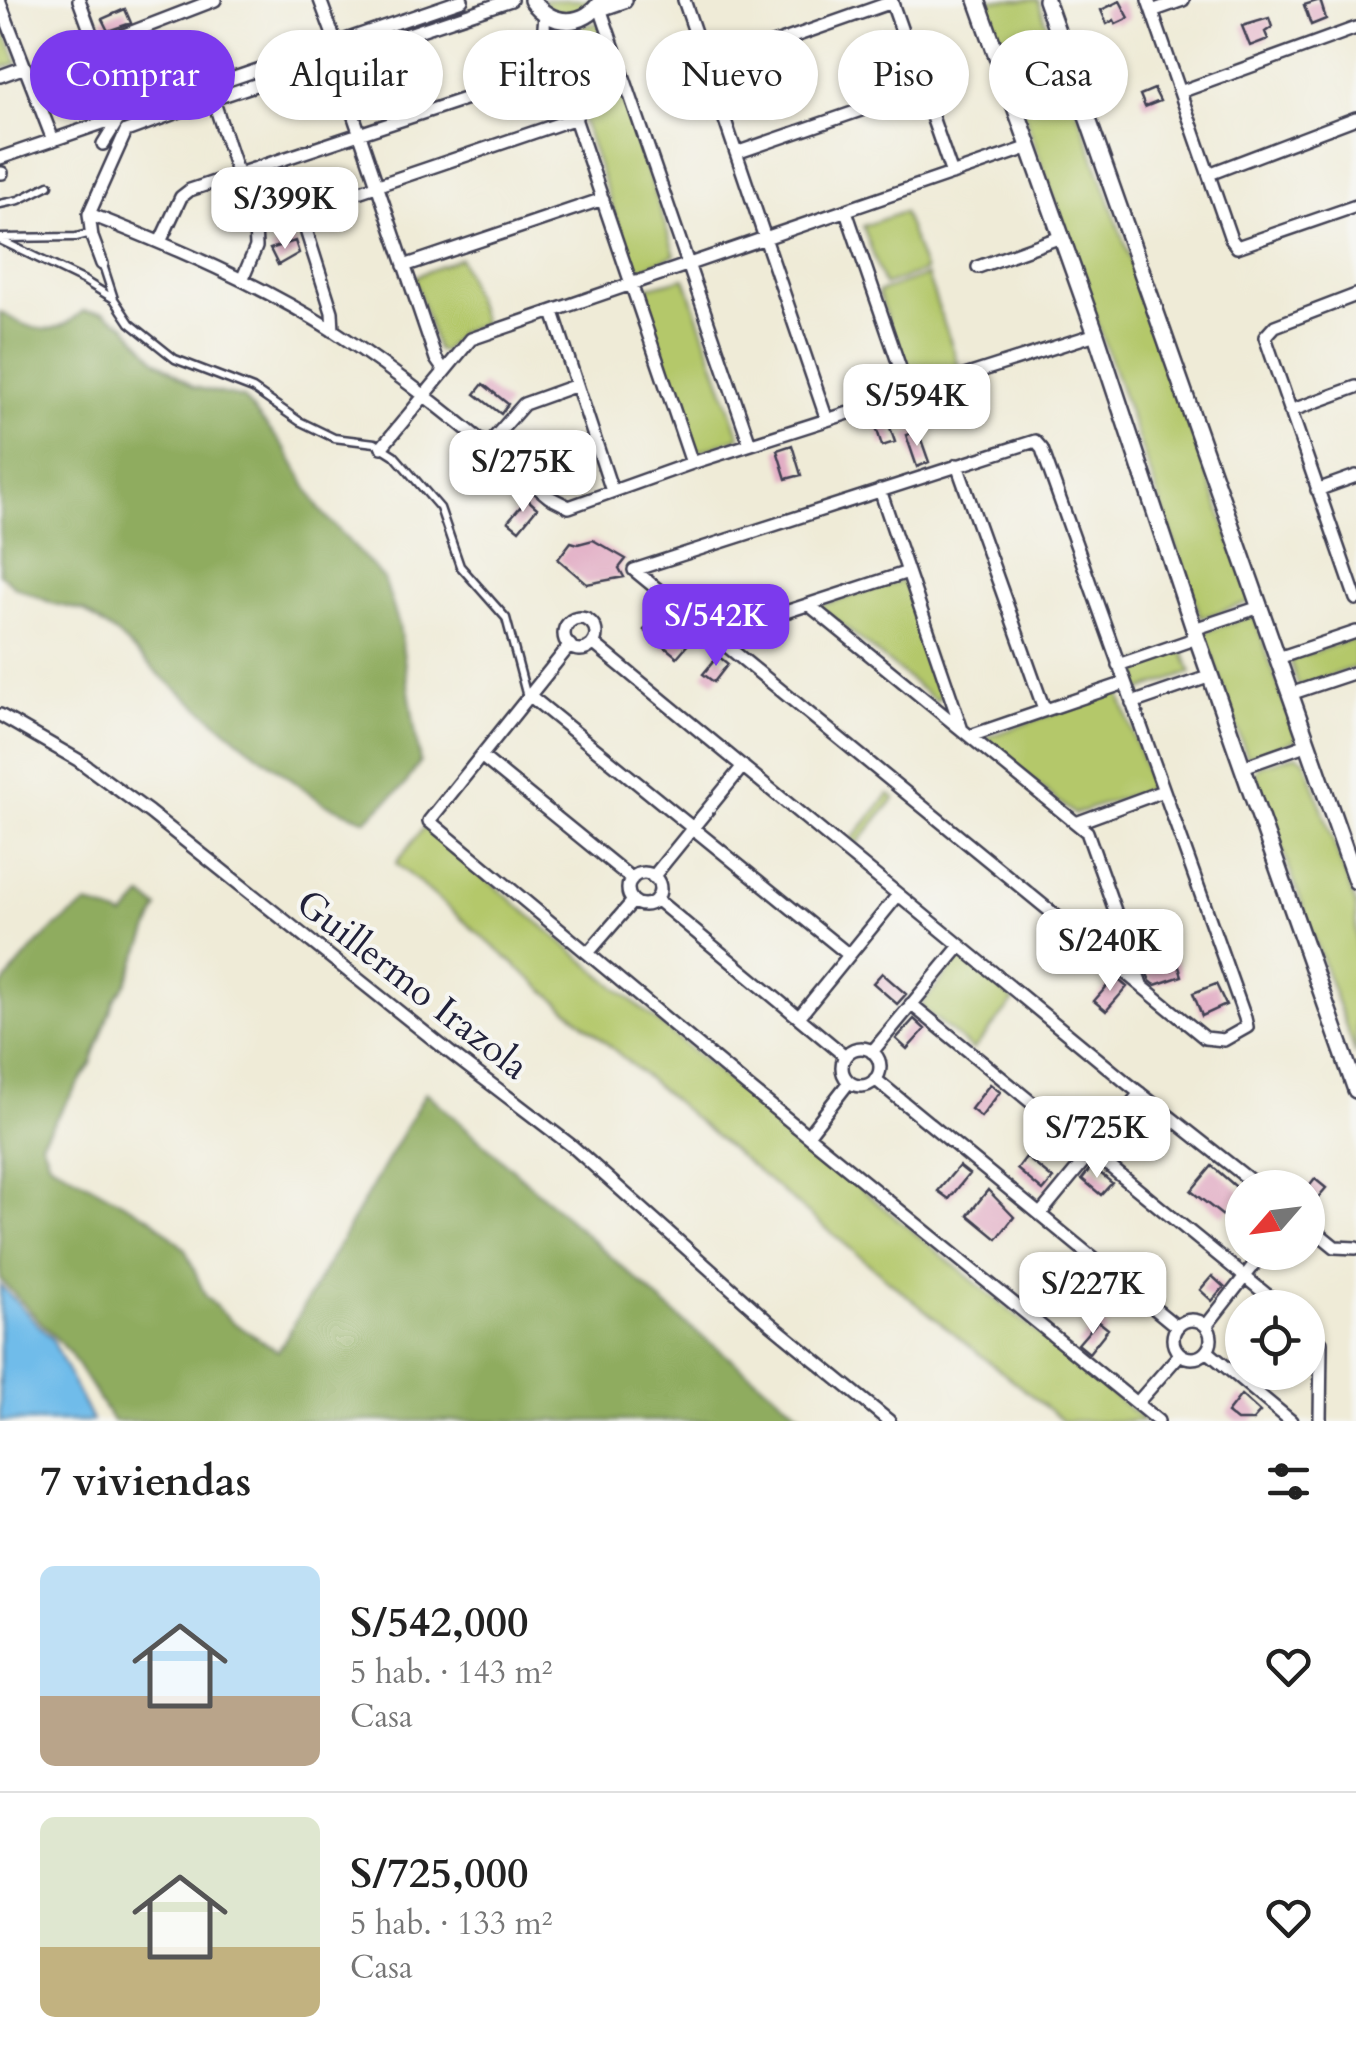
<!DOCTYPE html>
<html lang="es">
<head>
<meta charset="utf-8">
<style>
  body { margin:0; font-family:Cardo,serif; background:#f6f6f6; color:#222; height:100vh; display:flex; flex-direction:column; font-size:38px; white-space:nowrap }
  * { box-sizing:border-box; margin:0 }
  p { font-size:32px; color:#767676 }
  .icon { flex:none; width:55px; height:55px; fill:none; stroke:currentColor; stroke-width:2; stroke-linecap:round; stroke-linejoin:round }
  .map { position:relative; height:1421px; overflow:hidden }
  .side { display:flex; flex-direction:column; background:#fff; flex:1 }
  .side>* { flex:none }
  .hud { position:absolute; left:30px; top:30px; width:1298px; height:90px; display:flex; gap:20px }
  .needle { width:65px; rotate:242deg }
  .buttons { position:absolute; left:1225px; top:1170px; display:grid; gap:20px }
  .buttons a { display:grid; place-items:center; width:100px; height:100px; border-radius:50%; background:#fff; box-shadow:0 2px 8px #0004; font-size:50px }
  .price { position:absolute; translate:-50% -85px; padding:0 22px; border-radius:20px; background:#fff; color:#222; font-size:32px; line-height:65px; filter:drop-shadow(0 2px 5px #0008) }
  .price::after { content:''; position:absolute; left:50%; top:60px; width:30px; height:22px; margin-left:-15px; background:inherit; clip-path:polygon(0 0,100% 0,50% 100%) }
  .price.current { background:#7c3aed; color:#fff }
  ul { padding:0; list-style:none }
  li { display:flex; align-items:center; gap:30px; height:250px; padding:0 40px }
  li+li { border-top:2px solid #e0e0e0 }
  li span { display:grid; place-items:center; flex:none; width:280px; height:200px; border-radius:15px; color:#555 }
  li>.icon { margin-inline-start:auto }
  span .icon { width:120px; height:120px; fill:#fffc; stroke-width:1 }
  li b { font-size:42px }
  h2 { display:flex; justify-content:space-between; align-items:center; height:120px; padding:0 40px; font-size:42px }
  .tag { padding:0 35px; border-radius:45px; background:#fff; box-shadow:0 2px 8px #0004; font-size:35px; line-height:90px }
  .tag.current { background:#7c3aed; color:#fff }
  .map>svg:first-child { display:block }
  .green { fill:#b4c86b; stroke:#6b7553; stroke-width:2.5 }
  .forest { fill:#8fac5f; stroke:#58674d; stroke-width:2.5 }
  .water { fill:#70bcea; stroke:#496f92; stroke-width:2.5 }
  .building { fill:#e2adc5 }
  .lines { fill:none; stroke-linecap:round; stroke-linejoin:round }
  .service-casing { stroke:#414052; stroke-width:11 }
  .minor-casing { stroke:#414052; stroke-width:16 }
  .tertiary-casing { stroke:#414052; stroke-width:20 }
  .service { stroke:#fff; stroke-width:6 }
  .minor { stroke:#fff; stroke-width:11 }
  .tertiary { stroke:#fff; stroke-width:15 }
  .labels { text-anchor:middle; stroke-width:8; stroke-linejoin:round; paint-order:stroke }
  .street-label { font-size:38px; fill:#22223b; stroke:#f6f6f2 }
</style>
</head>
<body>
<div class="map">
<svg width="1356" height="1421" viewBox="0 0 1356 1421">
  <rect width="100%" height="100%" fill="#f6f6f2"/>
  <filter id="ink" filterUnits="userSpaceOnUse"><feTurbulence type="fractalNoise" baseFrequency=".01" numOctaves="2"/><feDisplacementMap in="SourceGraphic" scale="20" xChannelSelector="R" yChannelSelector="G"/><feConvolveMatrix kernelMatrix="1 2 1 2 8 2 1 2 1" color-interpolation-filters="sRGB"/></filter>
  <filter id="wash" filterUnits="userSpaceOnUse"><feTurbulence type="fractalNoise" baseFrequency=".0048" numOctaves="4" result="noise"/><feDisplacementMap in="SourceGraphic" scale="40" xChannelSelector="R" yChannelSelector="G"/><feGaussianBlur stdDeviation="2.25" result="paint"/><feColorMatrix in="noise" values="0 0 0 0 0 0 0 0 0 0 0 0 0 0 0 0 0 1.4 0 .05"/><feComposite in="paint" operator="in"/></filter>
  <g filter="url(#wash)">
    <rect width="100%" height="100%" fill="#efebd7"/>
    <path class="green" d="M540,0H595L573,15L551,11Z
      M984,0H1038L1252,601L1201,618Z
      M0,19L18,63L0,69Z
      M599,23L675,255L634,272L553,32Z
      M903,212L925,271L884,285L863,226Z
      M460,258L483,323L460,332L443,352L437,350L414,277Z
      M927,275L959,366L909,383L878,292Z
      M685,278L740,437L695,453L641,289Z
      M904,580L943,693L936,701L819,606Z
      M1254,615L1297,740L1247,757L1204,632Z
      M1356,638V667L1298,686L1290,660Z
      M1182,648L1191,673L1138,691L1130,665Z
      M1119,691L1151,788L1074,814L982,739Z
      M1297,755L1305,760L1356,906V1055L1255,773L1259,766Z
      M889,794L895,798L857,844L851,840Z
      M424,827L732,1084L1145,1421H1063L911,1299L702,1125L396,863Z
      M961,957L1014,1001L973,1050L920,1006Z"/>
    <path class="forest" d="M83,311L103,312L125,325L155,359L194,387L243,398L285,448L320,510L384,579L399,625L420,762L405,785L366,820L323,803L244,744L161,676L118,636L84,611L54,604L15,587L0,574V312C33,331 53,339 83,311Z
      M143,896L158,908L126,984L114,1000L91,1064L41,1142L49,1162L152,1219L185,1249L206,1297L231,1321L278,1351L426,1092L684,1322L810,1421H113L69,1352L0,1279V989C25,955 52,925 88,904L124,917Z"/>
    <path class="water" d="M0,1285L52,1339L92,1421H0Z"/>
    <g id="blocks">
      <path class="building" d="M1320,0L1326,19L1311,25L1304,5Z
        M1120,1L1129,18L1116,24L1114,20L1107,24L1101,10Z
        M125,9L131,23L108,31L102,19Z
        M1269,18L1272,27L1265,32L1268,39L1250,46L1242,26Z
        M1154,89L1160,101L1145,107L1140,95Z
        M295,241L299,253L278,265L270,249Z
        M483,384L508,404L501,414L475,394Z
        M886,416L895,442L882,446L874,420Z
        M918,431L929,462L917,467L906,435Z
        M792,445L801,475L786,479L777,450Z
        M527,499L537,508L519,530L508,521Z
        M593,540L626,559L619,568L624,577L587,584L558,559L571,542L578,544Z
        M662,608L695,636L677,657L644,630Z
        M718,656L728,664L714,682L703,674Z
        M1177,961L1182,976L1155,985L1150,981L1146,971Z
        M882,973L906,994L897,1004L873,983Z
        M1115,977L1127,987L1106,1011L1094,1001Z
        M1216,984L1226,1005L1202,1016L1193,993Z
        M914,1019L925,1029L907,1049L896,1039Z
        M990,1084L1000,1092L981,1117L971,1109Z
        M1026,1157L1053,1179L1043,1191L1017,1169Z
        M959,1166L969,1174L949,1199L938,1191Z
        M1092,1166L1112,1183L1101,1195L1082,1179Z
        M1212,1166L1242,1192L1223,1216L1191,1191Z
        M1315,1179L1326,1188L1308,1209V1188Z
        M988,1190L1014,1217L997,1239L968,1215Z
        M1212,1276L1224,1287L1212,1301L1200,1290Z
        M1098,1321L1108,1329L1089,1353L1078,1344Z
        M1241,1395L1260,1412L1252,1421H1237L1227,1413Z"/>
    </g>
  </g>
  <g filter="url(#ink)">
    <use href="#blocks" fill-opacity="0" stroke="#414052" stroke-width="2.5"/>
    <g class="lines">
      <g class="service-casing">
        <path id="service" d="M0,204L19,200L49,185
          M0,238L76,237L91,233
          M0,240L83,280L114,299
          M103,265L114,299L130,323L175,359L253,389L299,421L334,438L375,443L394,455L440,508L460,566L506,618L527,697"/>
      </g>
      <g class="minor-casing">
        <path id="minor" d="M79,0L121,115L103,144
          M320,0L336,43
          M684,0L827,420
          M891,0L952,174
          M1148,0L1231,239L1237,247L1356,206
          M0,3L53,140
          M600,8L750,444
          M1152,11L1183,0
          M545,15L544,27L692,463
          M96,46L215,0
          M334,58L436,359L443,369
          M707,67L892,2
          M0,76L25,67
          M1180,92L1356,28
          M213,99L255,227
          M736,153L922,89
          M0,158L462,0
          M0,173H2
          M1209,174L1356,118
          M300,211L332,312L333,331
          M846,211L909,394
          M89,214C174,247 260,284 337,333C412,382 480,440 549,497L569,507L692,463L1096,334
          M160,242L181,197L190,190L558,68
          M102,264L92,237L89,214L126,131L213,99L511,0
          M404,266L603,199
          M978,267L1061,237
          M242,280L256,247L255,227L576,118
          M1356,295L1275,326L1265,337L1356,599
          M553,312L612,491
          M1290,411L1356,387
          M1035,441L1042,449L1245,1018L1247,1027L1224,1040L1205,1038L634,570Z
          M487,446L524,404L577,385
          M382,447L471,339L1027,148
          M957,465L1044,709
          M880,490L961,727
          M1317,490L1356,476
          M809,605L1087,832L1141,984
          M564 634a16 16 0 1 1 32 0a16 16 0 1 1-32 0Z
          M1194,629L1260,607
          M715,635L908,572
          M593,643L1127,1083L1260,1188
          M570,645L429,821L748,1087L1158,1421
          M1278,658L1356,632
          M1118,665L1197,638
          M1290,694L1356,672
          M529,695L849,955
          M1132,703L1211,676
          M0,715L78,760L149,812L453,1055L572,1146L771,1324L889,1421
          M970,736L1125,683
          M481,756L632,879
          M1243,767L1308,744
          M1076,823L1163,791
          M628 889a16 16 0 1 1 32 0a16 16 0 1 1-32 0Z
          M653,877L743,766
          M656,899L845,1056
          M588,953L633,901
          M911,1004L1283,1308
          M799,1017L898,895
          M842 1067a19 19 0 1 1 38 0a19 19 0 1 1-38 0Z
          M872,1052L960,946
          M875,1079L1177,1327
          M808,1135L849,1082
          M1041,1213L1140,1093
          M1308,1225L1335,1247L1356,1248
          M1173 1339a19 19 0 1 1 38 0a19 19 0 1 1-38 0Z
          M1206,1326L1264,1252
          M1308,1329L1321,1342L1320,1421
          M1207,1351L1291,1421
          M1137,1403L1180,1354"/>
      </g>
      <g class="tertiary-casing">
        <path id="tertiary" d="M532,0C551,27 584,28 602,0
          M977,0L1096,334L1197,638L1356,1090
          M1046,0L1356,881
          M595,10L624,0"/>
      </g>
      <use href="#service" class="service"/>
      <use href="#minor" class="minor"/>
      <use href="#tertiary" class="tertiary"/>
    </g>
  </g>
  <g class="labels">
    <g class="street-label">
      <text transform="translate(413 984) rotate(38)" y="13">Guillermo Irazola</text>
    </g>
  </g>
</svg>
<div class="buttons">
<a><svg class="needle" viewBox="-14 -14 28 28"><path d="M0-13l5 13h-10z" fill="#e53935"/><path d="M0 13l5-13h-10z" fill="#767676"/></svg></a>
<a><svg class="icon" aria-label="locate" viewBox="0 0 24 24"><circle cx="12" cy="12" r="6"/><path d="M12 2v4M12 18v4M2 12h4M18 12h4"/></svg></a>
</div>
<b class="price" style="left:285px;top:252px">S/399K</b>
<b class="price" style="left:917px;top:449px">S/594K</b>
<b class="price" style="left:523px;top:515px">S/275K</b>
<b class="price current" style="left:716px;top:669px">S/542K</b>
<b class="price" style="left:1110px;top:994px">S/240K</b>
<b class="price" style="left:1097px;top:1181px">S/725K</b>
<b class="price" style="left:1093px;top:1337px">S/227K</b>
<div class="hud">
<a class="tag current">Comprar</a>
<a class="tag">Alquilar</a>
<a class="tag">Filtros</a>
<a class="tag">Nuevo</a>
<a class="tag">Piso</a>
<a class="tag">Casa</a>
</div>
</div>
<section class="side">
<h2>7 viviendas<svg class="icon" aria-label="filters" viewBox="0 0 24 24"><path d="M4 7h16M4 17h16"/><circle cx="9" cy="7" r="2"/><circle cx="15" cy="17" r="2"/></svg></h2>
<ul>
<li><span style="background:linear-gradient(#bfe0f5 65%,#b9a48a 0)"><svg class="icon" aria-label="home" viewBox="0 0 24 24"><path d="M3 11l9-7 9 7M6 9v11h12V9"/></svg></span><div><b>S/542,000</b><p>5 hab. · 143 m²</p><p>Casa</p></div><svg class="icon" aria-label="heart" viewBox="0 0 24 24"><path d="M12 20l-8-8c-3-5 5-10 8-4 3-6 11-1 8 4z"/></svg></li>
<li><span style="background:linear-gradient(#dfe7d0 65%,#c2b280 0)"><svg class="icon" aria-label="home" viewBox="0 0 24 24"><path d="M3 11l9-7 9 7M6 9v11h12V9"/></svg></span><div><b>S/725,000</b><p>5 hab. · 133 m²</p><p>Casa</p></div><svg class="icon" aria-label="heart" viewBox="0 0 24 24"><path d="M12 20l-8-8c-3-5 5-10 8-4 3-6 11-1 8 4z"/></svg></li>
</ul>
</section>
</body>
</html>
